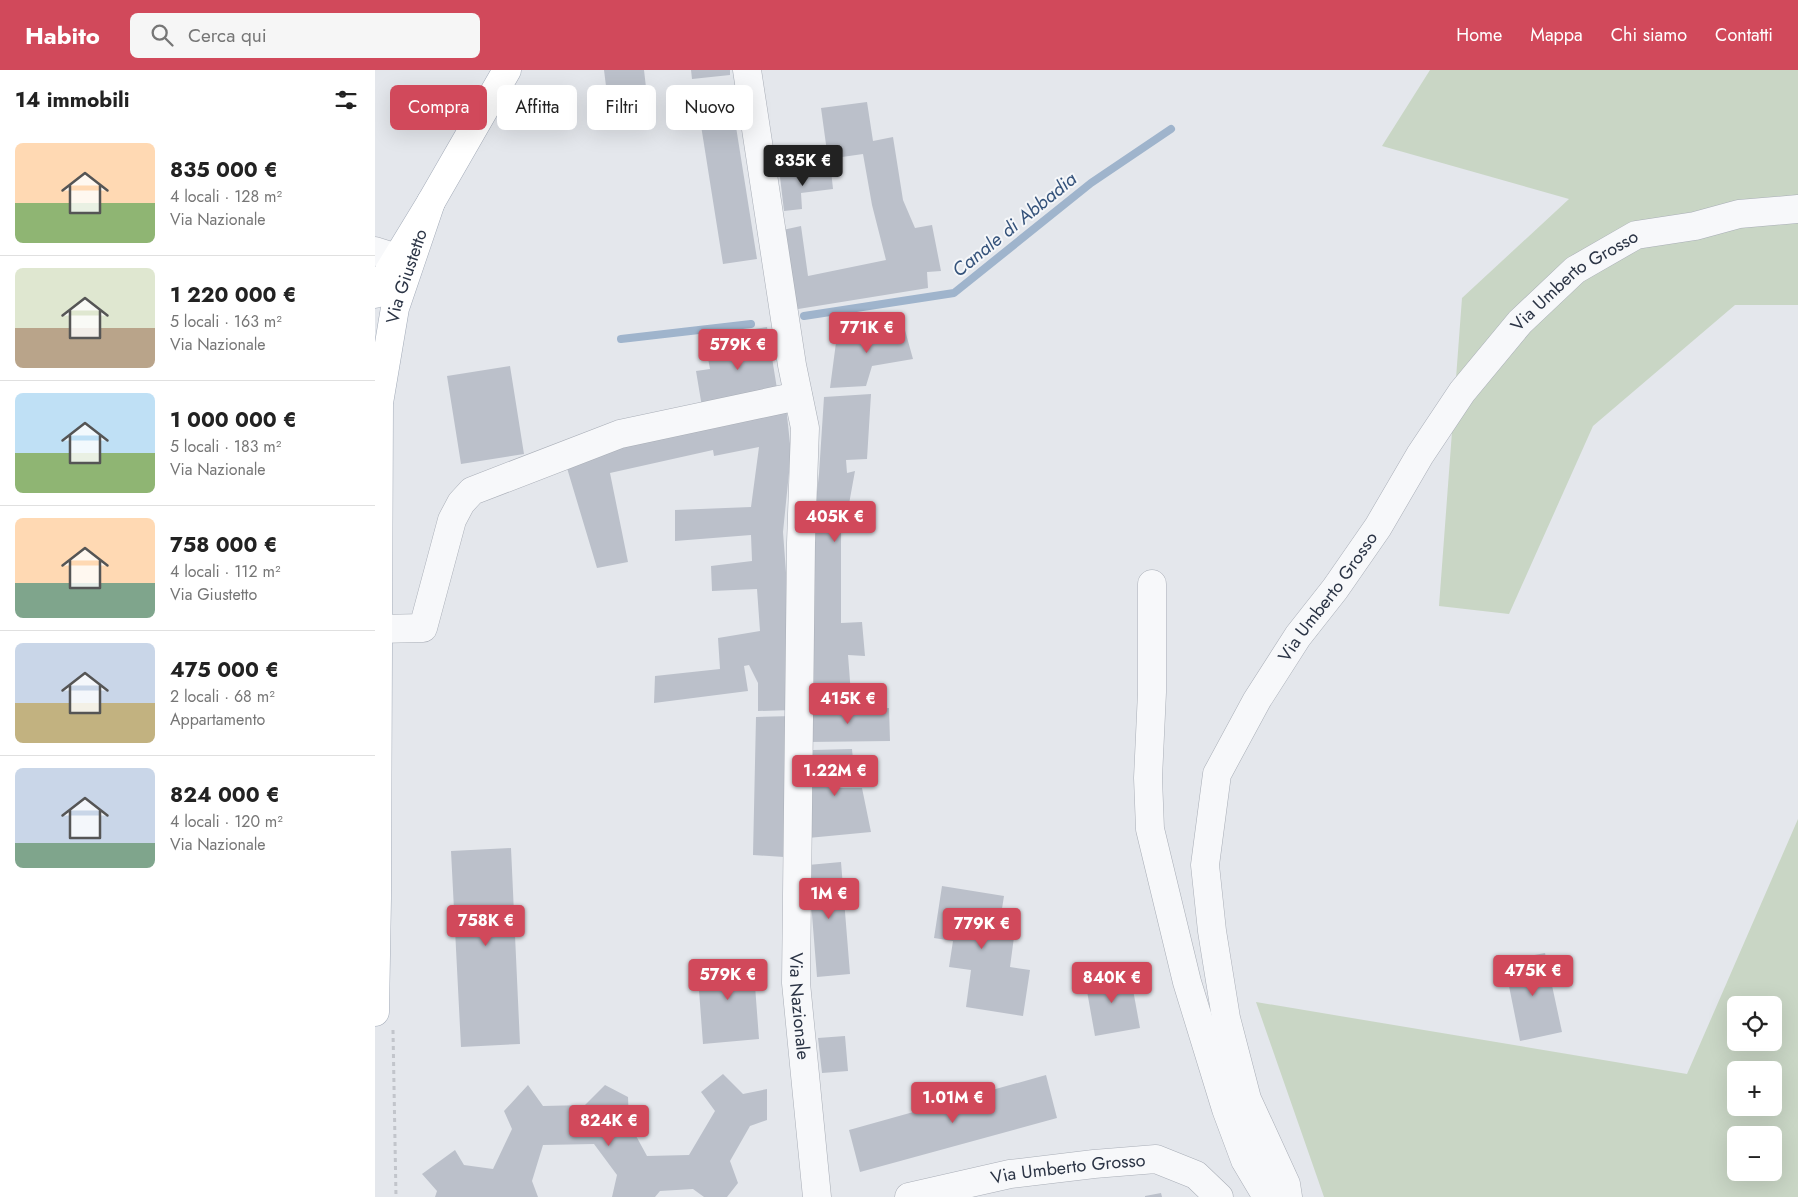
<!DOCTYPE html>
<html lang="it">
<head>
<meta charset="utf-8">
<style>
  body { margin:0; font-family:Jost,sans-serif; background:#f6f6f6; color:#222; height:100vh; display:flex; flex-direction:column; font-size:19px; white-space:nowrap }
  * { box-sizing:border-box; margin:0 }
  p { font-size:16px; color:#767676 }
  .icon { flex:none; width:28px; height:28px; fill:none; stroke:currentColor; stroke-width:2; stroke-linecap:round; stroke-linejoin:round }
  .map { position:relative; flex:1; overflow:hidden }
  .drawer { display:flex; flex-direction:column; background:#fff; width:375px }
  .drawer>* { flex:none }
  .guide { position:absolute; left:15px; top:15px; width:475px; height:45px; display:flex; gap:10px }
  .tools { position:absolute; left:1352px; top:926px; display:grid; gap:10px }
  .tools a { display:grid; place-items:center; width:55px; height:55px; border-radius:8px; background:#fff; box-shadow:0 5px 20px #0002; font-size:25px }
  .price { position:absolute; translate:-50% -42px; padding:0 11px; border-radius:5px; background:#d1495b; color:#fff; font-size:16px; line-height:32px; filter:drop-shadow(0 1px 2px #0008) }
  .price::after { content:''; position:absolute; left:50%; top:30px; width:15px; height:11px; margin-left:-8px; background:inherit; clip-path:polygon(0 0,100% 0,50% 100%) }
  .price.selected { background:#222; color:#fff }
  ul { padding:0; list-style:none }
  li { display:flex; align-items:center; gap:15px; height:125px; padding:0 15px }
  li+li { border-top:1px solid #e0e0e0 }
  li span { display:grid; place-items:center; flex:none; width:140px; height:100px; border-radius:8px; color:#555 }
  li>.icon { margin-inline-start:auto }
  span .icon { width:60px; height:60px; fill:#fffc; stroke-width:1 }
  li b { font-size:21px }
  h2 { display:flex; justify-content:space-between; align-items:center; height:60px; padding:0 15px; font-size:21px }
  .chip { padding:0 18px; border-radius:8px; background:#fff; box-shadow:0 5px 20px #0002; font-size:18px; line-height:45px }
  .chip.selected { background:#d1495b; color:#fff }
  header { display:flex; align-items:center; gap:30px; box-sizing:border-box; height:70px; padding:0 25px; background:#d1495b; color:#fff }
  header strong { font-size:24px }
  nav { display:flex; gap:28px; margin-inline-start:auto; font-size:18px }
  .search { width:350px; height:45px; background:#f6f6f6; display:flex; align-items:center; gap:12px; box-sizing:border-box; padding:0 18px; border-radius:8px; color:#767676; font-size:19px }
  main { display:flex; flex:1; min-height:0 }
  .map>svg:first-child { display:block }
  .green { fill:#c9d6c5; fill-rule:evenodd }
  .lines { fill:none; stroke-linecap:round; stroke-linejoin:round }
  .stream { stroke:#9fb4cc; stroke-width:8 }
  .building { fill:#bbc0ca }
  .minor-casing { stroke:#a9aeb7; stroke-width:29 }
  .major-casing { stroke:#a3abb8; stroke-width:29 }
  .path { stroke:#c2c5cb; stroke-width:3; stroke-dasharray:4 4; stroke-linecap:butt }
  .minor { stroke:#f7f8fa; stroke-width:28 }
  .major { stroke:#fff; stroke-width:28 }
  .labels { text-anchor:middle; stroke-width:4; stroke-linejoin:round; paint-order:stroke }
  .street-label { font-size:18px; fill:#2b3445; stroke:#f4f6f9 }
  .water-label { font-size:19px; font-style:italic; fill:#34527a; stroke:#f4f6f9 }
</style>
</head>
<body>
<header>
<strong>Habito</strong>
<div class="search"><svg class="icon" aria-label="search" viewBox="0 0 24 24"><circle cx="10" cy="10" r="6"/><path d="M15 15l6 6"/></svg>Cerca qui</div>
<nav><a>Home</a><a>Mappa</a><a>Chi siamo</a><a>Contatti</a></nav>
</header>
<main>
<section class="drawer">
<h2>14 immobili<svg class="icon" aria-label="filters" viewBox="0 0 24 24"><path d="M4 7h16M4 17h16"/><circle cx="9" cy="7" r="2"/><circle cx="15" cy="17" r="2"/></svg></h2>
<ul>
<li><span style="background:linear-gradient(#ffd9b3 60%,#8fb573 0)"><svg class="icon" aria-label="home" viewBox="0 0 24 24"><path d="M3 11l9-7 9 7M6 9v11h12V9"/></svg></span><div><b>835 000 €</b><p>4 locali · 128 m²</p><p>Via Nazionale</p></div></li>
<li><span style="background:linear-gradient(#dfe7d0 60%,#b9a48a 0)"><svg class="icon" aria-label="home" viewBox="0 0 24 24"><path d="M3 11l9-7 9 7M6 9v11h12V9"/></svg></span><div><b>1 220 000 €</b><p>5 locali · 163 m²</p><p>Via Nazionale</p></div></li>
<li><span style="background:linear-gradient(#bfe0f5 60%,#8fb573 0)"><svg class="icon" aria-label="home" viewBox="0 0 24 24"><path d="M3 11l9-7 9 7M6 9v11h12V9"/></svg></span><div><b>1 000 000 €</b><p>5 locali · 183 m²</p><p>Via Nazionale</p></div></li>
<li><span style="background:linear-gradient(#ffd9b3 65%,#7fa58c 0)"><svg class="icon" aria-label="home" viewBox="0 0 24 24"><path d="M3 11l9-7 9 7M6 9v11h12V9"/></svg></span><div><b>758 000 €</b><p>4 locali · 112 m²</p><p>Via Giustetto</p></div></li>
<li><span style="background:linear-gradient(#c9d6e8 60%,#c2b280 0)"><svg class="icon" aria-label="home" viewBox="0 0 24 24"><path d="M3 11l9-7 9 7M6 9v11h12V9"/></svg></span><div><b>475 000 €</b><p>2 locali · 68 m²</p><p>Appartamento</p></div></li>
<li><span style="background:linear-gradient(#c9d6e8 75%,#7fa58c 0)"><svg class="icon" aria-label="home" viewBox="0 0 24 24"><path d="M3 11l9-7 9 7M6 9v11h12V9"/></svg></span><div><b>824 000 €</b><p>4 locali · 120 m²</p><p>Via Nazionale</p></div></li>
</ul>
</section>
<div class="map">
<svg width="1423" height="1127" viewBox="0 0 1423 1127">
  <rect width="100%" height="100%" fill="#e4e7ec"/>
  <path class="green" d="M1055,0H1423V235H1360L1218,356L1134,544L1064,536L1087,228L1194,129L1007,76Z
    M1423,749V1127H949L881,932L1312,1004ZM1361,935H1399V972H1361ZM1361,1000H1399V1038H1361ZM1361,1065H1399V1102H1361Z"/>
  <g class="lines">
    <path class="stream" d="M429,246L579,223L716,113L796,59
      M246,269L376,254"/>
  </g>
  <path class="building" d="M229,0H269L272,26L233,32Z
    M316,0H355V5L317,9Z
    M355,19L382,189L348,194L321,24Z
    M492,32L498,71L518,67L528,130L540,158L557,155L566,201L552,202L553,218L417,240L403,161L426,156L433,206L511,190L497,135L488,84L453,89L446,38Z
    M456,100L458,119L426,123L427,139L409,141L405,107Z
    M528,253L538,289L497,296L491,316L455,318L462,265Z
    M392,257L404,331L328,343L321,301L335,299L329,267Z
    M135,296L149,384L86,394L72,306Z
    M496,324L492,389L471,390L472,403L480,401L470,456H466V553L487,552L490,586L473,585L476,624H435L438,458L444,404L449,327Z
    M411,336L416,383L408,462L419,610L418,640L383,641V613L374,595L369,596L373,621L279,633L280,606L345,599L343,568L385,561L382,519L337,521L336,496L377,491L376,465L300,471V440L376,437L384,377L339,386L338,380L235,403L253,492L222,498L189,388Z
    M514,638L515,671L432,672V640Z
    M419,646L409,787L378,785L381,647Z
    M477,679L479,700L464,701V718H487L496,762L433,768L438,680Z
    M136,778L145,974L86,977L76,781Z
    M466,792L475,904L442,907L433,795Z
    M567,816L629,826L623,864L639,867L635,897L655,900L648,946L591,937L596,900L574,897L578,871L559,868Z
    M1170,883L1187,962L1145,971L1129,891Z
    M378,889L384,969L328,974L322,893Z
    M755,903L765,958L720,966L710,910Z
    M470,966L473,1001L447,1003L443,968Z
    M348,1004L368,1024L392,1019V1050L375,1056L355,1091L363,1113L352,1127H329L318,1119L285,1121L280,1127H237L242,1105L219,1074L168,1075L157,1111L163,1127H60L62,1121L47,1104L80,1080L89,1095L118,1099L137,1059L129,1041L153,1015L168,1036L210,1035L230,1015L253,1027L254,1053L272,1086L314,1085L340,1041L326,1022Z
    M671,1005L682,1048L485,1102L474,1060Z
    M786,1123L787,1127H770V1126Z"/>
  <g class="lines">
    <g class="minor-casing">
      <g id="minor">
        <path id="s1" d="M372,0L417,295L430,358L426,473L421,913L442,1127"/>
        <path d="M0,181L22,188"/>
        <path d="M777,514V622L773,708L775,759L812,912L851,1039L870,1090L892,1127"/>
        <path d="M3,559L48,558L77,450L86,433L97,421L245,364L423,326"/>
        <path id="s2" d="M534,1127L635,1104L719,1094L781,1089L821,1105L844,1127"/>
        <path id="s3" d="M913,1127L911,1114L872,1029L851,948L837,861L830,795L842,704L882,630L923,566L960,519L1003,457L1045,385L1087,322L1145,252L1200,200L1261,165L1320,156L1364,144L1423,139"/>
      </g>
    </g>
    <g class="major-casing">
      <g id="major">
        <path d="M0,224L56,132L132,0"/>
        <path id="s4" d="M0,942L2,828L4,333L20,238L56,132"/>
      </g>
    </g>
    <path class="path" d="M18,960L21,1127"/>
    <use href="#minor" class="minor"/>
    <use href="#major" class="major"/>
  </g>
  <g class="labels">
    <g class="street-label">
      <text dy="6" stroke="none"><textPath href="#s4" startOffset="739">Via Giustetto</textPath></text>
      <text dy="6" stroke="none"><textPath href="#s3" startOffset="1051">Via Umberto Grosso</textPath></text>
      <text dy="6" stroke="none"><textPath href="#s3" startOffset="646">Via Umberto Grosso</textPath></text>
      <text dy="6" stroke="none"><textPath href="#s1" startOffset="941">Via Nazionale</textPath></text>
      <text dy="6" stroke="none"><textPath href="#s2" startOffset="162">Via Umberto Grosso</textPath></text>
    </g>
    <g class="water-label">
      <text transform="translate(639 154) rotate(-39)" y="7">Canale di Abbadia</text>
    </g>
  </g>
</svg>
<div class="tools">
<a><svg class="icon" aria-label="locate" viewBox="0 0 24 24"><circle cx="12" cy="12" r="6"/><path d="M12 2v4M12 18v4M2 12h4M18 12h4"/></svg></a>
<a>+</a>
<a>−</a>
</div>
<b class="price selected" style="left:428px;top:117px">835K €</b>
<b class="price" style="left:492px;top:284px">771K €</b>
<b class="price" style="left:363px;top:301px">579K €</b>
<b class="price" style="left:460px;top:473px">405K €</b>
<b class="price" style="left:473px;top:655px">415K €</b>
<b class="price" style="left:460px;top:727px">1.22M €</b>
<b class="price" style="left:454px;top:850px">1M €</b>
<b class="price" style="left:111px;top:877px">758K €</b>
<b class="price" style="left:607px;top:880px">779K €</b>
<b class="price" style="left:1158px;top:927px">475K €</b>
<b class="price" style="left:353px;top:931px">579K €</b>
<b class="price" style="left:737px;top:934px">840K €</b>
<b class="price" style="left:578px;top:1054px">1.01M €</b>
<b class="price" style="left:234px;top:1077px">824K €</b>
<div class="guide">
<a class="chip selected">Compra</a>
<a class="chip">Affitta</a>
<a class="chip">Filtri</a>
<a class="chip">Nuovo</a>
</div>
</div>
</main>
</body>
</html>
